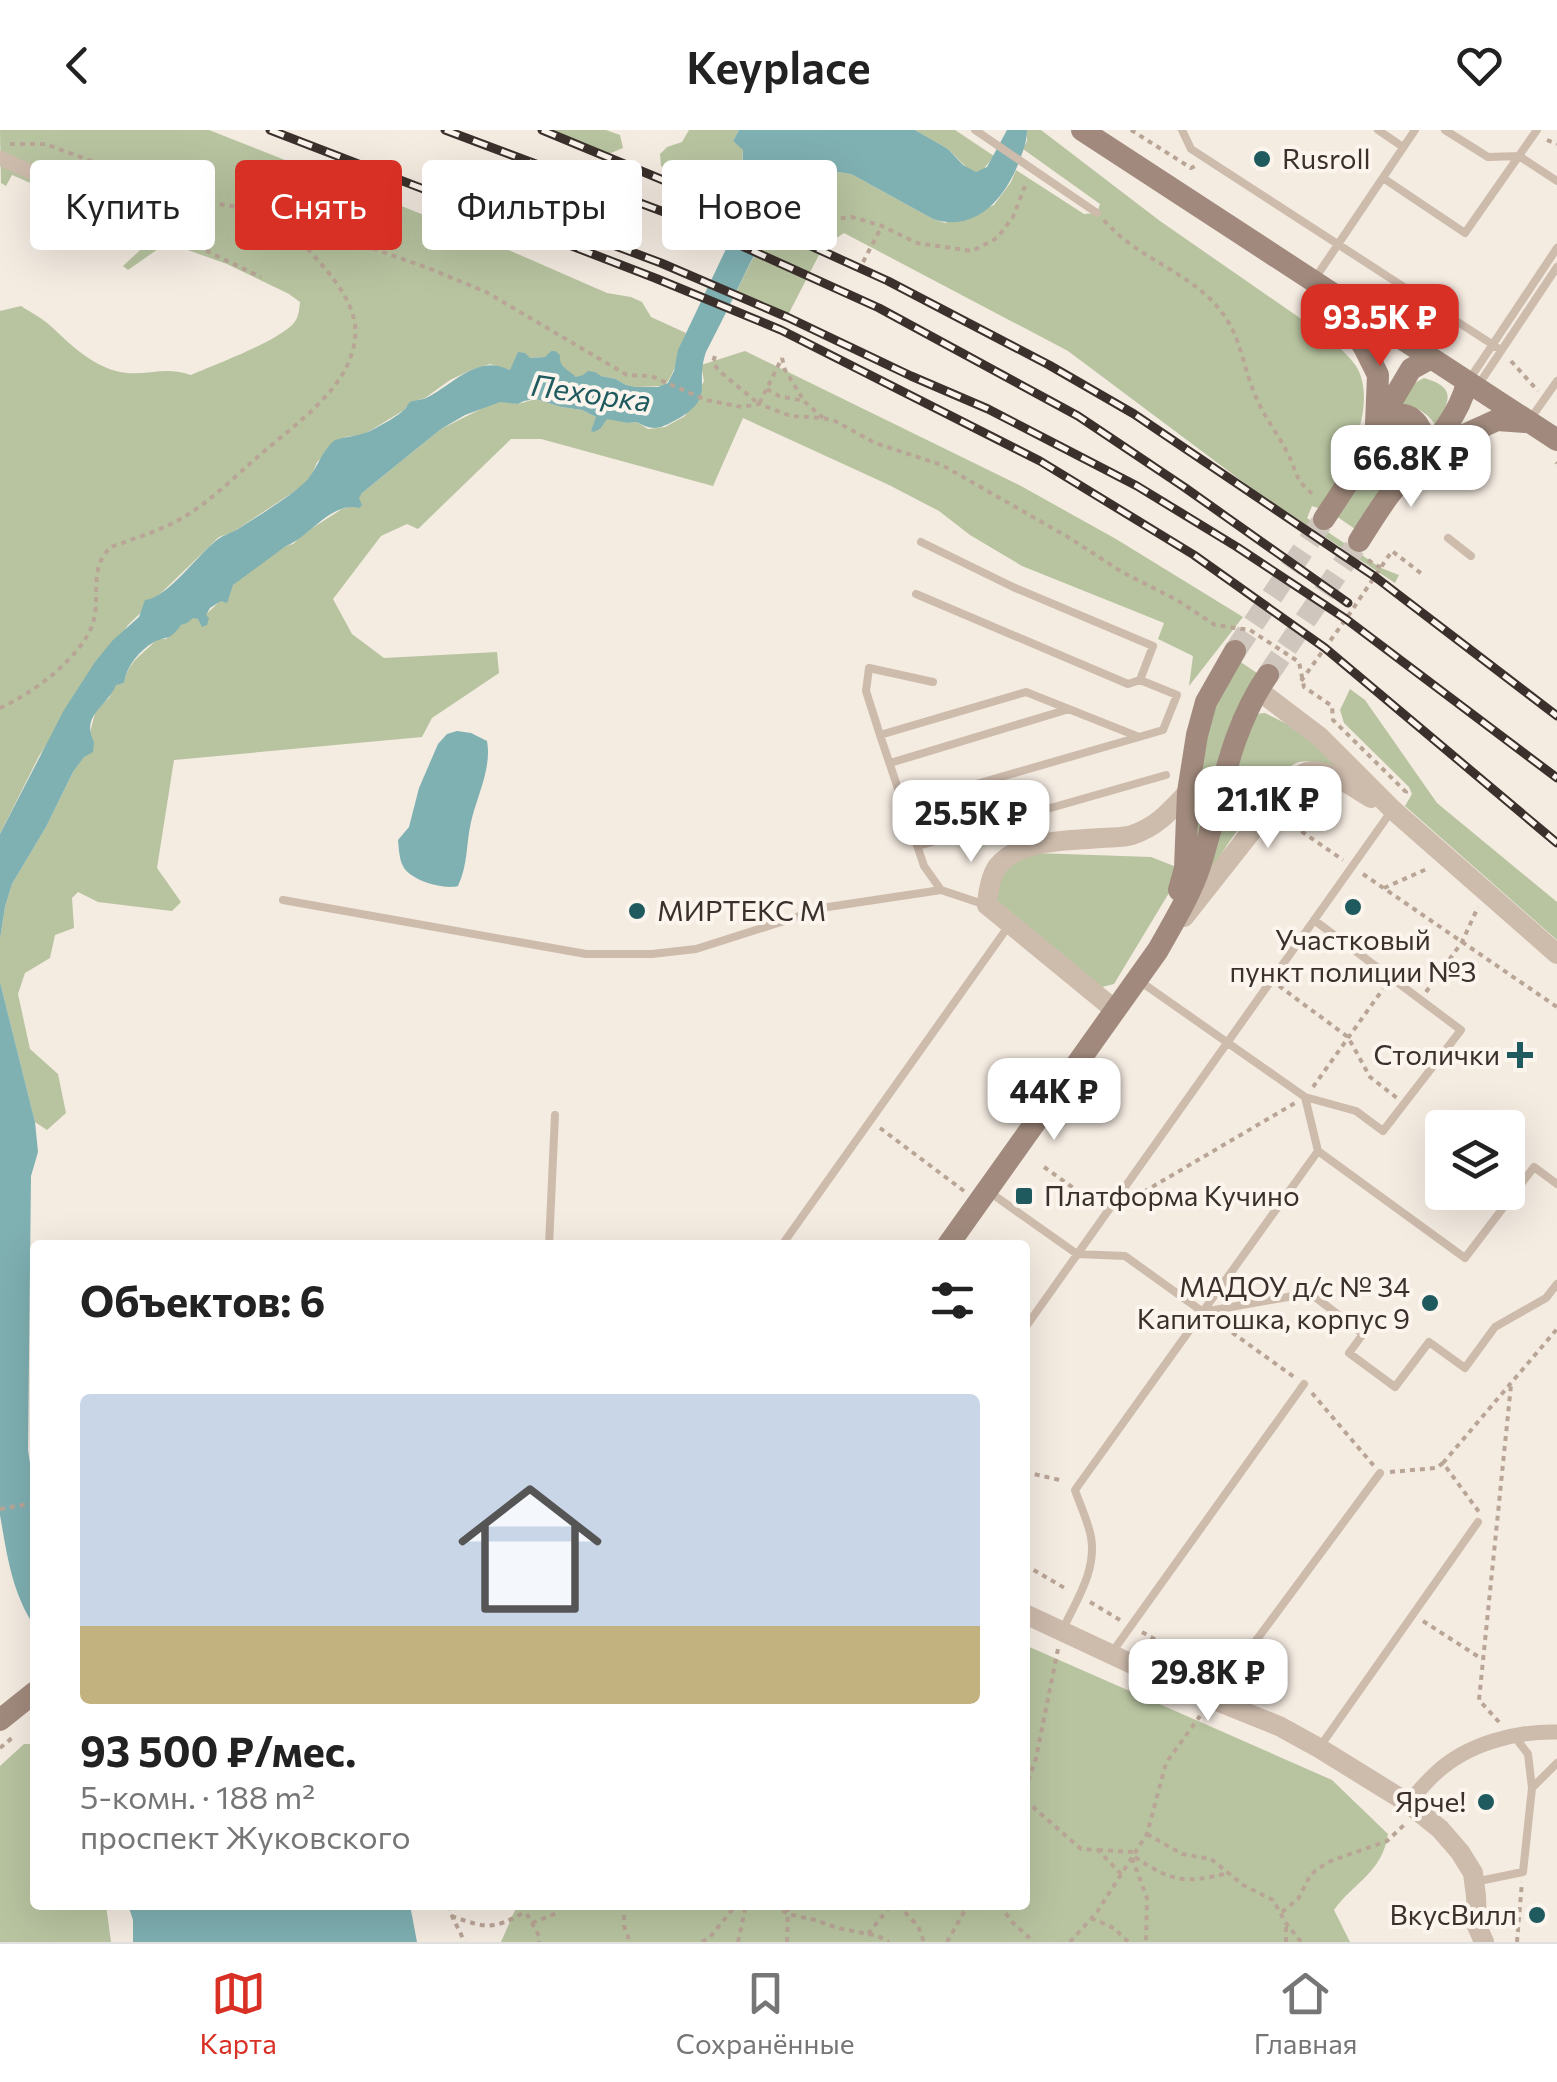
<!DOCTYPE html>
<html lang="ru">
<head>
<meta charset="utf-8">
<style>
  body { margin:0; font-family:Commissioner,sans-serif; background:#f6f6f6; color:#222; height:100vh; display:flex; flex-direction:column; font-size:38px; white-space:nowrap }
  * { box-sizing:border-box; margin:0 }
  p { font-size:32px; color:#767676 }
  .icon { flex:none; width:55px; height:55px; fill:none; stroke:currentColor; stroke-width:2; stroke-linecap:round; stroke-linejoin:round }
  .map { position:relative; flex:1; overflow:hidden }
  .details { position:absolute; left:30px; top:1110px; width:1000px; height:670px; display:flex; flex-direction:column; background:#fff; border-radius:10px; box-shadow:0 10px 40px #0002 }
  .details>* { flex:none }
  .guide { position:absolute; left:30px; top:30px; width:1000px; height:90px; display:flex; gap:20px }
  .fabs { position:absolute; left:1425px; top:980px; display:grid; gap:20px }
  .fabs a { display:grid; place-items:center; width:100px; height:100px; border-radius:10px; background:#fff; box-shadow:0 10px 40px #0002; font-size:50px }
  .price { position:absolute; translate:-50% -85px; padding:0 22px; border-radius:20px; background:#fff; color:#222; font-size:32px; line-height:65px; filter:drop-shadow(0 2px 5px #0008) }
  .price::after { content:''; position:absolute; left:50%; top:60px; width:30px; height:22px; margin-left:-15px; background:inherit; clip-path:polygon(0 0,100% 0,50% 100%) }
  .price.active { background:#d93025; color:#fff }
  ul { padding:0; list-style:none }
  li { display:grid; align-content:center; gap:20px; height:530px; padding:0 50px }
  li+li { border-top:2px solid #e0e0e0 }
  li span { display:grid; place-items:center; height:310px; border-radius:10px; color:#555 }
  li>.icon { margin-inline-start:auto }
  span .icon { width:180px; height:180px; fill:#fffc; stroke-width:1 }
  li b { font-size:42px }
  h2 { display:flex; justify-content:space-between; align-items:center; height:120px; padding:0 50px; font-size:42px }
  .pill { padding:0 35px; border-radius:10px; background:#fff; box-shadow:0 10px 40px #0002; font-size:35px; line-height:90px }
  .pill.active { background:#d93025; color:#fff }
  header { display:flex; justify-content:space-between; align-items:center; height:130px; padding:0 50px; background:#fff; font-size:45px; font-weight:600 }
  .tab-bar { display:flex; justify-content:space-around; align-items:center; height:140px; border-top:2px solid #e0e0e0; background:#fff; font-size:28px; color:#767676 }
  .tab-bar a { display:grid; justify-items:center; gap:5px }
  .tab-bar .active { color:#d93025 }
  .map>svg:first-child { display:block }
  .green { fill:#b8c4a0 }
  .water { fill:#7fb0b2 }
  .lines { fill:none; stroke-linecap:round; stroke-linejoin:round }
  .secondary-tunnel { stroke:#cfc6bd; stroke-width:22; stroke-dasharray:22 11; stroke-linecap:butt }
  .path { stroke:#b9a596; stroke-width:4; stroke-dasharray:5 5; stroke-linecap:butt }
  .service { stroke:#cdbbac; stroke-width:8 }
  .minor { stroke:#cdbbac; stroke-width:15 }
  .tertiary { stroke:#cdbbac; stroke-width:20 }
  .secondary { stroke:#a18a7d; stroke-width:22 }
  .rail-casing { stroke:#3b302b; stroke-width:9 }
  .rail { stroke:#fbf5ee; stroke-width:5; stroke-dasharray:15; stroke-linecap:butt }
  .poi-dot { fill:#1f5a5e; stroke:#fbf5ee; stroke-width:4 }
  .labels { text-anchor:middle; stroke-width:8; stroke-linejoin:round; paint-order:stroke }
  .poi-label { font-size:28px; fill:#3b302b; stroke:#fbf5ee; text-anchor:end }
  .water-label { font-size:30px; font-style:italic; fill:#1f5a5e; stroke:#fbf5ee }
</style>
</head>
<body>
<header><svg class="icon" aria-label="back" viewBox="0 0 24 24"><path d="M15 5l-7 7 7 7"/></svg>Keyplace<svg class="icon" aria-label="heart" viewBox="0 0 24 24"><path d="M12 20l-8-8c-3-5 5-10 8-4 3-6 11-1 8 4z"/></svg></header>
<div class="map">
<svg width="1557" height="1812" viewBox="0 0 1557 1812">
  <rect width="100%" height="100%" fill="#f4ebe1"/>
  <path class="green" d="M0,0H209L472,104L607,163L631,167L642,172L651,187L686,203C678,220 677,243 664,256L636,257L626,255L616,249L601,246L576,247L566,241L551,221L546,227L530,228L511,240L490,234L471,240L450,250L425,268L411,272L404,280L373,299L362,305L345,307L317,332L312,345L301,357L233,402L219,407L128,495L39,626L0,704V181L21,176C32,183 45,190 54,199C73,217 93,236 120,242C145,247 165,235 191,245C216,234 276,212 293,194C299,187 299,181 300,172L289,164L227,134L182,118L158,119L128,140L123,136L150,111L148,104L12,45L6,56L1,53Z
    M542,0H606L620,5L623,18L606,25Z
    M689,0H739L733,11L743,19L742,30L671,42L661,36L660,24L667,17L682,12Z
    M915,0H955L994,26L983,40L976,42L970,41L948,19Z
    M1027,0H1041L1160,91L1333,211C1343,222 1357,232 1361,247C1374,289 1341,344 1321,379L1312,376L1307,388L1381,438L1399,445L1395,453L1255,361L1068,221L844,103L823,117L787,187L735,165C745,144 754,120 772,105C784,97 803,89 810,78C823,59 821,34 853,45L933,89L945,93L994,75L1011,52L1016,40L1084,84L1097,83L1100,74L1023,19L1027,11Z
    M745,221L1021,356L1116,409L1243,487L1189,556L1193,526L1158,509L1164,493L1022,436L970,405L939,381L889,355L743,288L713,356L541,309H511L418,399L407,394L381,406L333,469L352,504L384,528L497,522L499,543L432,588L422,607L174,630L157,738L181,772L172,781L98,772L78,762L72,768L74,798L55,805L50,828L25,843L18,864L30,919L58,944L66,983L47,1000L35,992L0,852V809L5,777L12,754L46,697L73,642L84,626L96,579L109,568L116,554L124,553C129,529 143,525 157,509H166L181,495L193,487L198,489C212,482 223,467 233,455C246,440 269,428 286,416L293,414L303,404L342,379L352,376L362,363L441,299L489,275L500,271L518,274L536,269L561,277L582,280L596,287L597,298H601L607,288L628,293L637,292L648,299L665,297L685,286L704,251L701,235Z
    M1424,248C1458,258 1449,271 1436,296C1427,281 1414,276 1398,273L1409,256Z
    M1395,295H1405L1415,308L1413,318L1358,401L1336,386L1389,301Z
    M1236,529L1260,545L1196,721V670L1206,598Z
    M1350,559L1365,570L1437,673L1557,772V810L1405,676L1412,664L1409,657L1344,593L1340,580Z
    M1265,583L1293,597L1365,657C1347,648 1321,627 1299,632C1274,638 1217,731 1201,755L1255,584Z
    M1035,723L1151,727L1174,736L1176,745L1172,758L1114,854L1102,857L995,769C1003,733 1001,738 1035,723Z
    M1025,1515L1332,1650L1388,1704C1382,1743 1355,1751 1334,1780L1350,1812H501L515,1780L514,1775H1025Z
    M24,1614H35V1775H106L111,1812H0V1636Z"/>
  <path class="water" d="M739,0H915L948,19L963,35L976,42L987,37L1007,0H1027C1027,12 1023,21 1019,32C1005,68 976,103 933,89L853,45C816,32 823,67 806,84C793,97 773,101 761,116C751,128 745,144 738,158C728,179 717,200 706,222C694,256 717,268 674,291C659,299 653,301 637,292L628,293L607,289L601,298L594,302L591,301L596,287L582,280L561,277L536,269L524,271L518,274L500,272L465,285L441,299L362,363L359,368L362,375L359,378C332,371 309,407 286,416L233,455L227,473L221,471L210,478L206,485L209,488L207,495L202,497L198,489L193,488L187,493L181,495C169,512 168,505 154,512C139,521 127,535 124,553L116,555C108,576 80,585 94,612L93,622L84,627L73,642L46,697L12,754L5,777L0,809V704L64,580L95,532L113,510L139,487L145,470C168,468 198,424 217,410C223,405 231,403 238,399C259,385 284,371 303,354C317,342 320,322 335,310C348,306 361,306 372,300C383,294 397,287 406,278C407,276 408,274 410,272C412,271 424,269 426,268C453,255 477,223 510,240L518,222L525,223L530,228L545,227L551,221H555L560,225C558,237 569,240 576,247L583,245L588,241L595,242L601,246L616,249L626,255L636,257H658L668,253L674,241L678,220L726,119L736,92L733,63L741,56L743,20L733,11Z
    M457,601L471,603L487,611C492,638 477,666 471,692C466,714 468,735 458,756C444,760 409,750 403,736C399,729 399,718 398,710L409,697L419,658L438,614L447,604Z
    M0,852L35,992L38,1022L31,1046L28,1320L35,1366V1497C12,1463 7,1425 0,1385Z
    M128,1775H410L417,1812H133V1790Z"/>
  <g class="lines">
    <path class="secondary-tunnel" d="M1235,521L1324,389
      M1268,545L1359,411"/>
    <path class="path" d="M1131,0L1191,38L1195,36
      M1547,10L1557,14
      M10,14H45L201,71L273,83L428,138L486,162L627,245L651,246L706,270L742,277L759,274L791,286L823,288L835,291L875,313L942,335L1068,407L1122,442L1177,470L1215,495L1250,500L1299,532L1304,557L1332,576L1333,590L1406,662L1403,666
      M1104,90C1141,134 1204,144 1231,197C1242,217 1245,242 1254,262C1262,284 1277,302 1287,322C1299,346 1293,348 1315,366
      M792,98L809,92L852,87L882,96L917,113L972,121L997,108L1013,87L1027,51
      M188,112L261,147
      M863,132L882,96
      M715,226L713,232L718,240L759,274L782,228
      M782,228L785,240L804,271
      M1511,231L1538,261
      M767,259L779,266L804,271L823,288
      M1556,332L1557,333
      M1368,430L1381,438
      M1301,551L1346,489L1392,421L1422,444
      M0,578C32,564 82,527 93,493C101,466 88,438 111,417C132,409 156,402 175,392C204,377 229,352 253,331C284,303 324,277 345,240C353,224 358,206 354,189C345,151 302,115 276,86
      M1285,690L1343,730
      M1363,744L1557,877
      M1384,758L1429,738
      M1279,856L1348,907L1370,947L1397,968
      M1426,862L1462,812L1478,777
      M1313,957L1383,859
      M880,998L964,1061
      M1044,1037L1097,1075
      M1135,1067L1295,973
      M1216,1191L1294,1247
      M1312,1263L1374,1336
      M1443,1333L1557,1199
      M1025,1342L1064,1351
      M1390,1342L1436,1338L1443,1333L1479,1382
      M0,1379L35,1373
      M1025,1435L1068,1460
      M1090,1472L1120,1490
      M1423,1491L1482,1529
      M1142,1502L1216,1545
      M1499,1592L1479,1570L1511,1255
      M0,1618L12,1608
      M1025,1660L1036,1628L1058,1519
      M1025,1670L1081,1719L1098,1720L1121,1744
      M1147,1704L1182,1724L1211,1729L1243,1755L1273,1770L1286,1793L1301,1812
      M1098,1720L1133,1722
      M1135,1727C1172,1752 1185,1754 1228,1743
      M1132,1728L1147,1768L1146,1812
      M449,1775C451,1789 460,1799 464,1812
      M522,1775L539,1806V1812
      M624,1775V1796L630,1812
      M774,1775L788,1784L815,1790L838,1798L878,1806L889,1812
      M898,1775L918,1796L924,1812
      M1000,1775L1012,1792L1034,1812
      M1282,1782L1298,1769L1311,1744L1328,1732L1387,1711L1404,1695
      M451,1786C487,1798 492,1801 526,1781
      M1091,1788L1116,1799L1122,1807L1129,1812
      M532,1793L557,1783L559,1775
      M868,1804L891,1775
      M702,1812L710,1807L736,1775
      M738,1812L746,1775
      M787,1812L788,1775
      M947,1812L968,1775
      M1070,1812L1097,1782L1147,1704L1166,1633L1200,1586
      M1286,1812V1793
      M1517,1812L1522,1752"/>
    <path class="service" d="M975,0L1097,83
      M1182,0L1191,19L1501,220
      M1378,0L1403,17
      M1445,0L1488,27L1519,26L1557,51
      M1383,48L1465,103L1537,0
      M1316,147L1415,0
      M1471,247L1557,118
      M1479,254L1557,137
      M1531,288L1557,251
      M1448,408L1471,426
      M921,412L1013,457L1153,516L1140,550L1177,565L1163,600L1139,607L1026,562L880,605L924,736L941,760
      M916,464L1128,554L1140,550
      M880,605L866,561L869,538L933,552
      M890,633L1069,579
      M904,675L1139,607
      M918,716L1166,645
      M283,770L586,824H652L696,819L828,777L941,760L983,774
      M1141,852L1305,967L1318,1021L1465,1128L1534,1037L1557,1054
      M1305,967L1356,981L1383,1001L1461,900L1314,790
      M988,1061L1077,1124L1125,1126L1203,1182L1310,1163L1363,1204L1349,1223L1395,1257L1429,1212L1465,1238L1495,1197L1546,1168L1557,1154
      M549,1115L555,985
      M782,1115L1010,794
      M1025,1198L1390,683
      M1063,1499C1076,1471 1097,1440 1091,1407C1088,1391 1080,1375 1075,1360L1318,1021
      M1113,1521L1304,1254
      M1215,1566L1380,1343
      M1515,1607L1528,1624L1532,1658
      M1319,1618L1478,1392
      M1475,1755L1484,1750L1523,1742L1532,1658L1557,1633"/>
    <path class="minor" d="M0,28L175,106
      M1408,1673C1417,1663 1426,1652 1436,1643C1467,1614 1515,1601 1557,1602"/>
    <path class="tertiary" d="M1258,560L1320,607L1393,680L1557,824
      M1184,787L1286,658C1292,653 1298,645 1307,642C1327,637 1354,658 1371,668
      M1115,880L987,775C988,762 990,748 997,737C1020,708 1069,711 1101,708C1111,707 1123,708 1132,705C1158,696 1170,681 1188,662
      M1025,1484L1177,1555L1279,1596L1319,1618L1408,1673L1440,1699L1460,1722L1473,1743L1476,1766L1477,1796L1484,1812"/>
    <path class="secondary" d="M1082,0L1557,310
      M1333,168L1365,219L1378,245L1376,294
      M1378,297C1383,293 1386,288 1392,286C1415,278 1426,304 1426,322
      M1429,321L1497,290L1525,292
      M1324,389L1355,342L1376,298L1411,239L1431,228
      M1359,411C1369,395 1379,379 1390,364C1417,331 1458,294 1467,252
      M1179,760L1185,738L1188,662L1197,605L1206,572L1235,521
      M948,1115L1158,820C1173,793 1190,766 1200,736C1221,671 1228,602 1268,545
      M0,1590L35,1562"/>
    <g class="rail-casing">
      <path id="rail" d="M270,0L655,148L781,200L1040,331L1194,425L1325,518L1557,713
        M445,0L680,88L879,178L1078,286L1184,357L1348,473
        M542,0L692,62L888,151L1049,235L1134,284L1374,446L1557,586
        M533,85L661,133L787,187L911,246L988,279L1137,356L1237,417L1346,489L1557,648"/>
    </g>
    <use href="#rail" class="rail"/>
  </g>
  <g class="poi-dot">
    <circle cx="1262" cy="29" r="10"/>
    <circle cx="1353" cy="777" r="10"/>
    <circle cx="637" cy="781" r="10"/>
    <path d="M1515 910h10v10h10v10h-10v10h-10v-10h-10v-10h10z"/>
    <rect x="1014" y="1056" width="20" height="20" rx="5"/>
    <circle cx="1430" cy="1173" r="10"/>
    <circle cx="1486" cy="1672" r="10"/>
    <circle cx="1537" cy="1785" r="10"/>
  </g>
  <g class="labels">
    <g class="poi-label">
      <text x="1282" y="39" text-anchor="start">Rusroll</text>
      <text x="657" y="791" text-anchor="start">МИРТЕКС М</text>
      <text x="1353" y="820" text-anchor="middle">Участковый<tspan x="1353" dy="32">пункт полиции №3</tspan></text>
      <text x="1500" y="935">Столички</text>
      <text x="1044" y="1076" text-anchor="start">Платформа Кучино</text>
      <text x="1410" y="1167">МАДОУ д/с № 34<tspan x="1410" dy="32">Капитошка, корпус 9</tspan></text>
      <text x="1466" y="1682">Ярче!</text>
      <text x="1517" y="1795">ВкусВилл</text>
    </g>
    <g class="water-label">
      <text transform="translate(591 264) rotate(8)" y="10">Пехорка</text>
    </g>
  </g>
</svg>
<div class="fabs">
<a><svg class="icon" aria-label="layers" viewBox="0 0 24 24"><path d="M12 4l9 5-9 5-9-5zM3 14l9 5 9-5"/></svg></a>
</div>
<b class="price active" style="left:1380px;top:239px">93.5K ₽</b>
<b class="price" style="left:1411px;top:380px">66.8K ₽</b>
<b class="price" style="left:1268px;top:721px">21.1K ₽</b>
<b class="price" style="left:971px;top:735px">25.5K ₽</b>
<b class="price" style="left:1054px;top:1013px">44K ₽</b>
<b class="price" style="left:1208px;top:1594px">29.8K ₽</b>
<div class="guide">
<a class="pill">Купить</a>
<a class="pill active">Снять</a>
<a class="pill">Фильтры</a>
<a class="pill">Новое</a>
</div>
<section class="details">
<h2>Объектов: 6<svg class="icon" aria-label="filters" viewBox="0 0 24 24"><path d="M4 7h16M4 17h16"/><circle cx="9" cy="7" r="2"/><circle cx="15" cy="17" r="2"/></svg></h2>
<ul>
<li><span style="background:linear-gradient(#c9d6e8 75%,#c2b280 0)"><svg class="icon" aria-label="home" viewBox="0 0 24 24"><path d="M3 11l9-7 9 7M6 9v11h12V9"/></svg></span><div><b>93 500 ₽/мес.</b><p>5-комн. · 188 m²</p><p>проспект Жуковского</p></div></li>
</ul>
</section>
</div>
<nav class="tab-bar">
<a class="active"><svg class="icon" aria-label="map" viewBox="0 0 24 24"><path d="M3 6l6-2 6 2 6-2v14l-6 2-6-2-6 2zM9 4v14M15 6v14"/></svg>Карта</a>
<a><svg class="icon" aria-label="saved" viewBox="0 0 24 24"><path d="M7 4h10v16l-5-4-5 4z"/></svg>Сохранённые</a>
<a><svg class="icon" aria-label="home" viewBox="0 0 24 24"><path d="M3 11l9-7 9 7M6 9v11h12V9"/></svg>Главная</a>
</nav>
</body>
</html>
